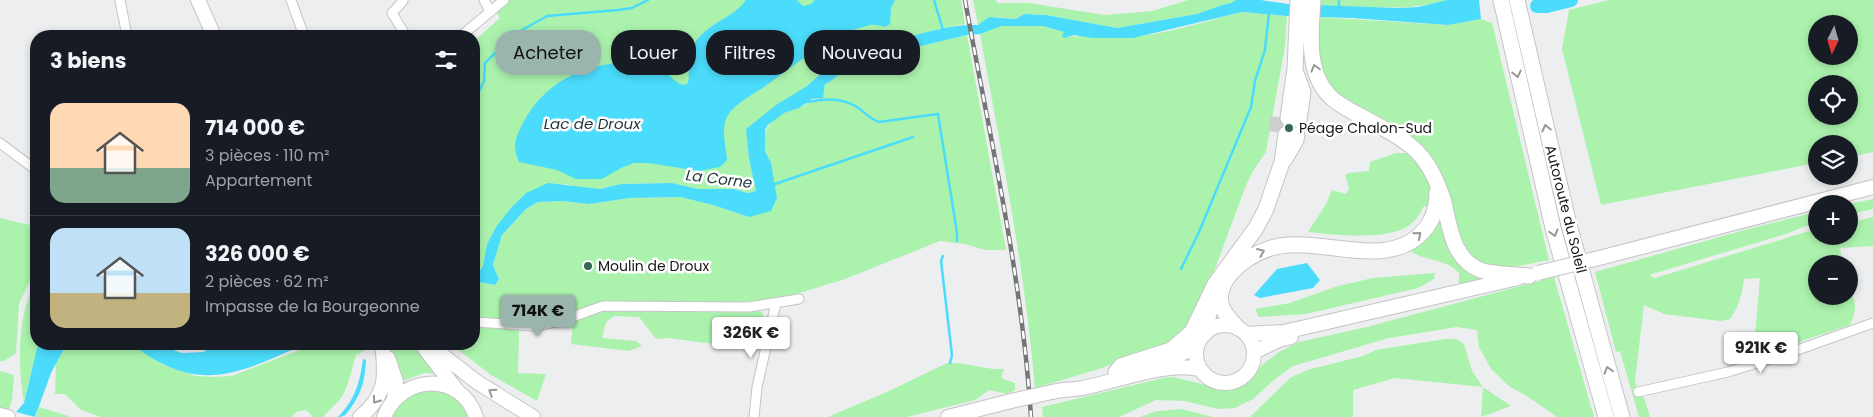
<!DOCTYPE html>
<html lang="fr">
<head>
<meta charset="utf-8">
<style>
  body { margin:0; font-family:Poppins,sans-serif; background:#20242c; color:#f1f3f6; height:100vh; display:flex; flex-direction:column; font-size:19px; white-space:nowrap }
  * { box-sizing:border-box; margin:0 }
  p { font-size:16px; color:#9ea1a6 }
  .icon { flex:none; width:28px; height:28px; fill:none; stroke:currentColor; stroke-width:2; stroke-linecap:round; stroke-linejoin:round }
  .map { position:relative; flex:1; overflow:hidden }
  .sheet { position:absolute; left:30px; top:30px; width:450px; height:320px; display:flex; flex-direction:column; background:#171b24; border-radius:20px; box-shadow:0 2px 8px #0003 }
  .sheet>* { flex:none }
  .hud { position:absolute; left:495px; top:30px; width:475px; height:45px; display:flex; gap:10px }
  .needle { width:32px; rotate:185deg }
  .buttons { position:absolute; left:1808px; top:15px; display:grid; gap:10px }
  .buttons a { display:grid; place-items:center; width:50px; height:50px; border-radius:50%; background:#171b24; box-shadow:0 2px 8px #0003; font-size:25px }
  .price { position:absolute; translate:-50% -42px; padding:0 11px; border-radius:5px; background:#fff; color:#222; font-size:16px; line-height:32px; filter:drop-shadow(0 1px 2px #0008) }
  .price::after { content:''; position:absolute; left:50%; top:30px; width:15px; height:11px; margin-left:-8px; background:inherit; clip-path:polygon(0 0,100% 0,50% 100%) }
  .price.current { background:#9ab5ad; color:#111 }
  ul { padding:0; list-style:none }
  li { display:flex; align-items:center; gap:15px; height:125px; padding:0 20px }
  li+li { border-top:1px solid #363941 }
  li span { display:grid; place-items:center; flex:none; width:140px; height:100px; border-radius:15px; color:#555 }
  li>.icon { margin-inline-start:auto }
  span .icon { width:60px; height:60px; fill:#fffc; stroke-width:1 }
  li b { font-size:21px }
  h2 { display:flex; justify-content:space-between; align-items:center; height:60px; padding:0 20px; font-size:21px }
  .chip { padding:0 18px; border-radius:20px; background:#171b24; box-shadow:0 2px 8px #0003; font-size:18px; line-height:45px }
  .chip.current { background:#9ab5ad; color:#111 }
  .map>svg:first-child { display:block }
  .green { fill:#abf3ad; fill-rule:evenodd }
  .water { fill:#4bdcfb }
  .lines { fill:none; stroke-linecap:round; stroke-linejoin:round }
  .stream { stroke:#4bdcfb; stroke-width:2.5 }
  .river { stroke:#4bdcfb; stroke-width:14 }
  .motorway-tunnel { stroke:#cdcecf; stroke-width:15; stroke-dasharray:15 8; stroke-linecap:butt }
  .minor-casing { stroke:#c4c5c6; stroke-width:11 }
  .primary-casing { stroke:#c4c5c6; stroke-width:16 }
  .motorway-casing { stroke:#c4c5c6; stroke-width:17 }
  .minor { stroke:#fff; stroke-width:9 }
  .primary { stroke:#fff; stroke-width:14 }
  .motorway { stroke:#fff; stroke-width:15 }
  .rail-casing { stroke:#747576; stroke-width:4.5 }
  .rail { stroke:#fff; stroke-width:2.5; stroke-dasharray:8; stroke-linecap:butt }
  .primary-bridge-casing { stroke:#c4c5c6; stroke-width:16; stroke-linecap:butt }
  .primary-bridge { stroke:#fff; stroke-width:14 }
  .oneway { stroke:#979797 }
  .poi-dot { fill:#306a53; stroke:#fff; stroke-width:2 }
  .labels { text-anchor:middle; stroke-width:5; stroke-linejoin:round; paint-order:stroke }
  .poi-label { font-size:14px; fill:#171718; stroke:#fff; text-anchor:start }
  .street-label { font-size:14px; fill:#171718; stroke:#fff }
  .water-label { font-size:15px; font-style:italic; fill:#1d353a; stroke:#fff }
</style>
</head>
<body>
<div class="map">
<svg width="1873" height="417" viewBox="0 0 1873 417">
  <rect width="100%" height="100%" fill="#edeeef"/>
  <path class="green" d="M508,0H961L965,24L943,28L889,42L877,41C868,59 847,54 836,70L826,69L807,86L747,129L749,159L756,191L747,193L735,189H698L672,183L621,184L600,189L582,188L565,184L496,227L487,244L483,266L477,275L474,276V41L500,18L495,10Z
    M973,0H996L997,3H1029L1105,15L1152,11L1188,0H1236L1231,3L1222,5L1197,14L1117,28L1046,15L1024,14L1016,19L995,17L978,25Z
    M1318,0H1447C1404,13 1362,5 1318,6Z
    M1609,0H1873V152L1849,157V144H1816V163L1601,205L1562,49L1569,10ZM1816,24H1849V56H1816ZM1816,84H1849V116H1816Z
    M1242,12L1287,16L1285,47L1266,152L1253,171L1247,183L1201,306L1192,325L1164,346L1096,370L1035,388C1025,269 1001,151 980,34L1002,26H1043L1064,32L1068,37C1074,35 1104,38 1114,38C1153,38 1203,22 1242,12Z
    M1317,17L1448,25L1481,19L1492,23L1549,260L1514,267L1494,268L1468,258L1426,153L1334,95L1316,60Z
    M967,35L1006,250H985L965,244L940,241L845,279L780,299L721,303L625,302L593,304L568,315L542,322L520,323L474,318V289L479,282L495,285L499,279L493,265L502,235L526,209L538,202L562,201L589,204L630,198L680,197L713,205L749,217L771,163C759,142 762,126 783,113C787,111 793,110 798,108C808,104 811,100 822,98L825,84C831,82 833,79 838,75C855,63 877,62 892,47L909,49Z
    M1396,153H1405L1416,159L1433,190L1431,207L1424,206C1421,211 1418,218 1413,222C1394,242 1334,235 1308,232L1326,204L1332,190L1346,194L1349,188L1345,175L1349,173L1369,171L1370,162Z
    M1873,199V209L1849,215V204Z
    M1440,207L1447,236L1489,278L1459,284V273C1444,257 1423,262 1408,249Z
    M1816,212V222L1786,234L1649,275L1655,278L1816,229V236H1849V223L1873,217V246L1840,248L1843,264H1816V296H1849V289L1850,290C1857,305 1856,310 1850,325L1753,357L1760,278L1744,279C1742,294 1739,306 1730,319L1720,321L1664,314L1644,305L1635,381L1637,388L1632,389L1644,398L1650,417H1639L1620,351L1616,352L1595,272L1737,232Z
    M0,218L30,225L29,228L36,229V268L19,304L16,353L4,361H0Z
    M1435,273L1434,279L1418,288L1306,314L1259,317L1255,309L1290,303L1338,286L1373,278Z
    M1554,277L1594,417H1557L1527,396L1510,387L1491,369L1479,347L1477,330L1457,327L1389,338L1293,366L1275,379L1253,399L1235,408L1218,409L1185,401L1156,400L1119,417H1043L1042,407L1163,378L1174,377L1225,390L1234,389L1243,385L1262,365L1279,352L1299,342L1367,327Z
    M32,289L36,294V344H38L24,403C18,368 17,322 32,289Z
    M611,308L693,311L755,310L762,312L764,319L759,350L668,338L656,339L639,317L614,316L606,322L602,338L636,341L642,346L629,351L571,344L573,321Z
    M474,327L519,330L518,373L546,374L537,401L491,375L451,344H474Z
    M1445,339H1456L1464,344L1472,371L1483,387L1511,406L1481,417L1483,387L1395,378L1353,390V417H1250L1290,378L1307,370L1363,356L1376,350Z
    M67,344H131L164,365L196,376L213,377L232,376L315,344H365L364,351L356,355L348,383L342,397L323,417H311V414L305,410L296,412L292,417H101L81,410L65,394H55L56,363Z
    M172,344H210C198,350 184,349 172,344Z
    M387,344H413L424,353L441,374L424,373L400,382L398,372Z
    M947,363C967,362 985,370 1004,369L1001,378L1015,383V390L1007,394L989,390L975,400L907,417H828L889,391Z
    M0,371L14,375L12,400L9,410L0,408Z
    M437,387L458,397L470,417H387L399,398Z
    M39,407L71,417H36Z
    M1182,409L1213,417H1140L1157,411Z"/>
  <path class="water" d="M746,0H797L803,6L811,4L815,0H895L891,8L890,24L885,27C880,26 875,24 870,25C830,34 797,64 764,87C752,95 736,103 728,115C720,128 726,146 727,160L720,167L699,171L648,163H634L621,168L602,179H576L557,170L519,162C512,145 515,139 523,123C544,83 580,66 623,62C631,61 642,59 650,60C664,63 670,82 684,85L688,83C690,74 687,64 689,56C700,22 728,24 746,0Z
    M1236,0H1261L1288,4L1398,8L1418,7L1447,0H1479L1481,19L1448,25L1352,18L1287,16L1242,12L1133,38H1092L1074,35L1064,38L1062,36L1064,32L1043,26H1002L980,34L967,35L909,49L892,47C877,62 855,63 838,75C833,79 831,82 825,84L823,98L812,99L799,108L784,113L768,125L765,130V151L771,163L777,198L771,211L749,217L713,205L680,197L630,198L589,204L562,201L538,202L526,209L502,235L493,265L499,279L495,285L479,282L474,289V276L477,275L483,266L487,244L496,227L510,209L526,193L548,183L600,189L621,184L672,183L698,189H735L747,193L756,191L749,159L746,129L776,105L807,86L826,69L836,70C847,54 868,59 877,41C890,42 900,39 912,36C934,30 955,24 978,25L989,17L1016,19L1024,14L1046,15L1117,28L1197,14L1222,5L1231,3Z
    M1307,263L1320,280L1313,288L1260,298L1254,295L1277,269Z
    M38,344H59L63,351L51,373L35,417L16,412L24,403Z
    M131,344H156L182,353L203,352L217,344H306C258,363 216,391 163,364C152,359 141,351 131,344Z
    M363,359L366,360C365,379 362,393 350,409C346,414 345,417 338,417C355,400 360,382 363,359Z"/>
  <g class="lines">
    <path class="stream" d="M934,0L943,30
      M1339,6V0
      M474,102L484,81L485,63L515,34L547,16L618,10L632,8L648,0
      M807,102C825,98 844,97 860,109C866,114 872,120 879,122L938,114L957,233V241
      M772,185L913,137
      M943,256L941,261L952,355L950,363
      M1181,269L1199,232L1251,107L1255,81L1265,50L1269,12"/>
    <path class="river" d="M1537,6H1547L1571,0"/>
    <path class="motorway-tunnel" d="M1276,132L1278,117
      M1291,134L1294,119"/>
    <g class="minor-casing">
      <path id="minor" d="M120,0L127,36
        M291,0L304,36
        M484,0L490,11
        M403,1L392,13L406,36
        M461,36L504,0
        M0,143L36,170
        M474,322L535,326L561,321L603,306L749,307L799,299
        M1638,392L1728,372L1789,353L1873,323
        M754,417L757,387L776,303"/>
    </g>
    <g class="primary-casing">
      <path id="primary" d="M198,0L214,36
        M1603,257L1873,187
        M1196 354a29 29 0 1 1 58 0a29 29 0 1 1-58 0Z
        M1246,334L1284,332L1518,278
        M428,344L477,382L533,417
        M425,349L456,389
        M1254,352L1279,340L1291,337
        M388,358L396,382L394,399
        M1159,360L1183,353L1196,346
        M1052,392C1062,389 1072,390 1082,388C1116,382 1166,361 1199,369
        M0,415L8,417
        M360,417C387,395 386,376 382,344
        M384,417C401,374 461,371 476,417
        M948,417L1011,401"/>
    </g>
    <g class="motorway-casing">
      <path id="motorway" d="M1313,0C1311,34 1305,76 1334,100C1347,110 1363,117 1377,125C1392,133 1409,142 1420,155C1431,167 1438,184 1443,199C1450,225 1451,258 1480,270C1495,275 1513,274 1529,276
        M1501,0L1553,228L1606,417
        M1517,0L1569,225L1622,417
        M1296,73L1303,92L1299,120
        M1288,118L1295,69L1298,0
        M1285,159L1296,140L1297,135
        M1238,328C1226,316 1215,304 1223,286C1227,275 1236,267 1246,260C1258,252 1273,246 1288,245C1332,241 1393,270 1426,228C1434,218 1437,204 1437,192
        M1205,333L1210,309
        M1116,372L1121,366L1171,350L1192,332L1215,284L1256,228L1266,209L1282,162L1286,134"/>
    </g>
    <use href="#minor" class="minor"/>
    <use href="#primary" class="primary"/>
    <use href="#motorway" class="motorway"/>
    <g class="rail-casing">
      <path id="rail" d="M965,0C990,138 1022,276 1031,417"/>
    </g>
    <use href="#rail" class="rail"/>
    <g class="primary-bridge-casing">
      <path id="primary-bridge" d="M1538,273L1603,257
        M1011,401L1052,392"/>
    </g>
    <use href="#primary-bridge" class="primary-bridge"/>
  </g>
  <defs><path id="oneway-chevron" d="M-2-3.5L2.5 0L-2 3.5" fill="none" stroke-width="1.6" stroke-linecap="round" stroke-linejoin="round" transform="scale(1.25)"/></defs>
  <g class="oneway">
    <use href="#oneway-chevron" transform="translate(1315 68) rotate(-106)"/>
    <use href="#oneway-chevron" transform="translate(1517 74) rotate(77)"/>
    <use href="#oneway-chevron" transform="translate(1546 128) rotate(-103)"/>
    <use href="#oneway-chevron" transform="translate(1554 233) rotate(75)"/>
    <use href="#oneway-chevron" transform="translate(1418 235) rotate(-40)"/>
    <use href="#oneway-chevron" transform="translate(1261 252) rotate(-23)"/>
    <use href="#oneway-chevron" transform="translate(1608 370) rotate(-107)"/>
    <use href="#oneway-chevron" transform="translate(492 392) rotate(-147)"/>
    <use href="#oneway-chevron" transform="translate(376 400) rotate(125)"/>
  </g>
  <g class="poi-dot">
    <circle cx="1289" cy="128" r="5"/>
    <circle cx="588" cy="266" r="5"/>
  </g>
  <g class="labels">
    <g class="poi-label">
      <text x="1299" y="133">Péage Chalon-Sud</text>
      <text x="598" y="271">Moulin de Droux</text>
    </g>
    <g class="street-label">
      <text transform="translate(1566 209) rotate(76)" y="5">Autoroute du Soleil</text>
    </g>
    <g class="water-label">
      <text x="592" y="129">Lac de Droux</text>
      <text transform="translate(719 179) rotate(7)" y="5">La Corne</text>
    </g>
  </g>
</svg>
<div class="buttons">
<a><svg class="needle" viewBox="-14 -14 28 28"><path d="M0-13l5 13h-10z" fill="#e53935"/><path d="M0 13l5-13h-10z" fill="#9ea1a6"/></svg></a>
<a><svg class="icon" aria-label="locate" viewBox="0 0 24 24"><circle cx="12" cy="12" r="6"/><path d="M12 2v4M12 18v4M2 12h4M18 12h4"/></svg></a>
<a><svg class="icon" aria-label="layers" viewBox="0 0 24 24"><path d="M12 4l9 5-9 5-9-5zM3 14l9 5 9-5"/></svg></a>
<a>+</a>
<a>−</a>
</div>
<b class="price current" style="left:538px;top:337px">714K €</b>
<b class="price" style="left:751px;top:359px">326K €</b>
<b class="price" style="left:1761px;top:374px">921K €</b>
<div class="hud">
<a class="chip current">Acheter</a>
<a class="chip">Louer</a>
<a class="chip">Filtres</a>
<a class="chip">Nouveau</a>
</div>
<section class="sheet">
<h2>3 biens<svg class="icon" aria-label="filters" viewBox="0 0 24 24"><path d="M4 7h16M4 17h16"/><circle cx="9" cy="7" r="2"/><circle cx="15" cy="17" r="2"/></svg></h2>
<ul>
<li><span style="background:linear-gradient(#ffd9b3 65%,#7fa58c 0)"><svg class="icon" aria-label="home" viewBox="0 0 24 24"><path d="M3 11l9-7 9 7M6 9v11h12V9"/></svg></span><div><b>714 000 €</b><p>3 pièces · 110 m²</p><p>Appartement</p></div></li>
<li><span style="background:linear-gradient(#bfe0f5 65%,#c2b280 0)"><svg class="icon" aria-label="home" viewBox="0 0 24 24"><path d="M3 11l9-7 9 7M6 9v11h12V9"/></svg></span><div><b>326 000 €</b><p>2 pièces · 62 m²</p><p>Impasse de la Bourgeonne</p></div></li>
</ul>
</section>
</div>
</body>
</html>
